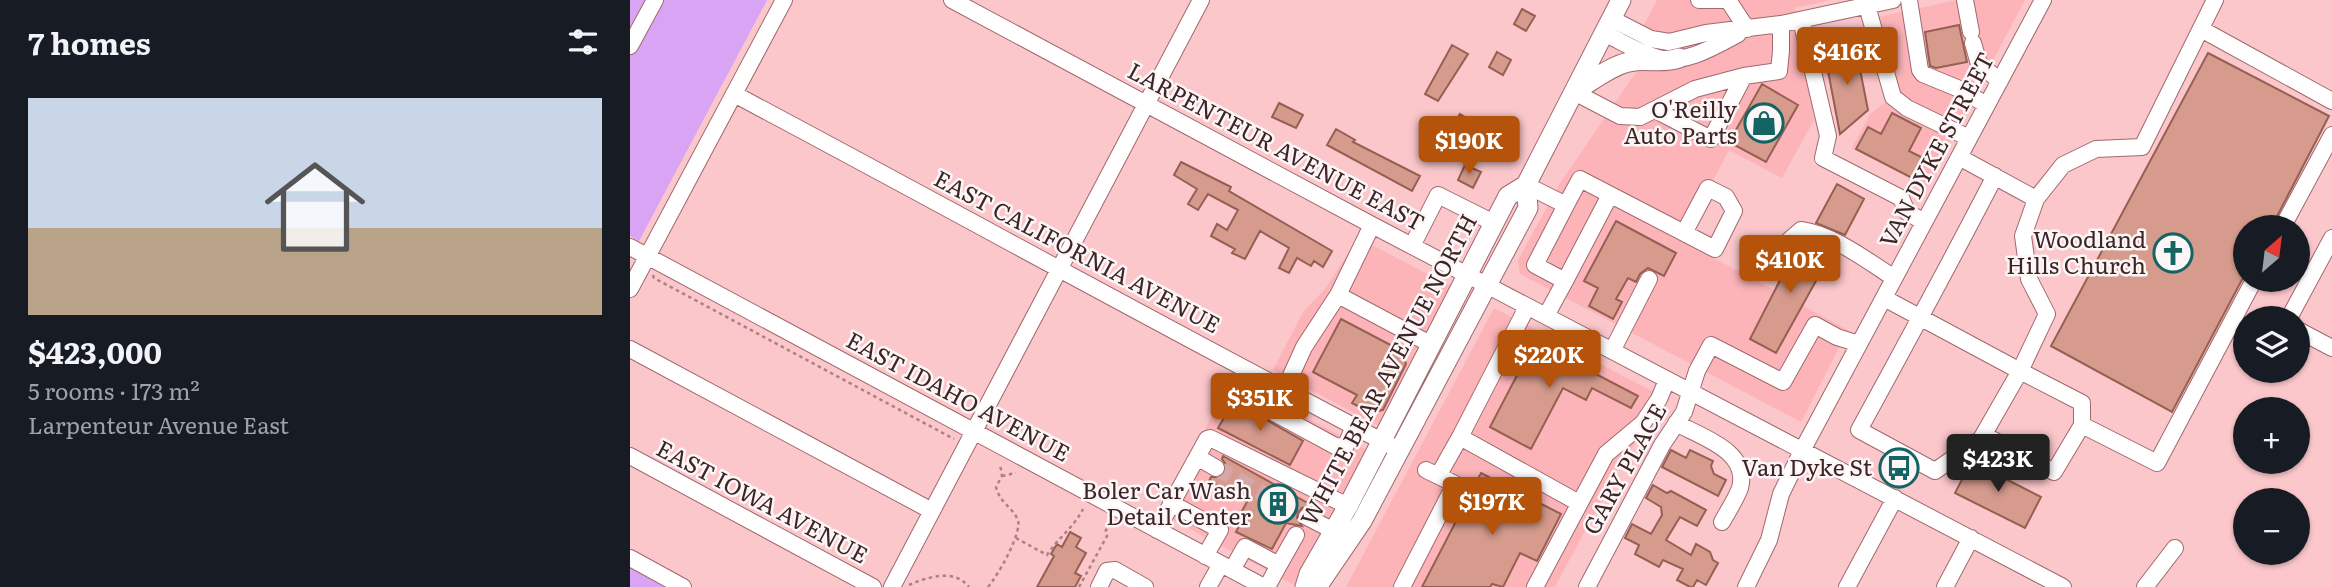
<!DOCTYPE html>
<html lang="en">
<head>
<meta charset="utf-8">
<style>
  body { margin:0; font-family:Literata,serif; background:#20242c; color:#f1f3f6; height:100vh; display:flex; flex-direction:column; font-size:26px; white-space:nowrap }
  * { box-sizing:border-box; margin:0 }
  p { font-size:23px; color:#9ea1a6 }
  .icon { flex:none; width:38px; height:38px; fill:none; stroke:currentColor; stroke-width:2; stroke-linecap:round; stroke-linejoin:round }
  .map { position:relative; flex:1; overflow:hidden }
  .drawer { display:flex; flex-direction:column; background:#171b24; width:630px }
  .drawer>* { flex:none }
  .needle { width:46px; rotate:28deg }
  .tools { position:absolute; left:1603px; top:215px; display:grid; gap:14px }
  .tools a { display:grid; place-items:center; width:77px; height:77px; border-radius:50%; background:#171b24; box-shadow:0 2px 5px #0004; font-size:35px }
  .price { position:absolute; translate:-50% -60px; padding:0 16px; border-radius:7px; background:#b45309; color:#fff; font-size:23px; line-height:46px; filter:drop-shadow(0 2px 4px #0008) }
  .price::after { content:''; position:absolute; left:50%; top:42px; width:21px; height:16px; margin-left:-10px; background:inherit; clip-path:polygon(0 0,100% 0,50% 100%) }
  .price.current { background:#222; color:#fff }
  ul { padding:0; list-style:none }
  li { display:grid; align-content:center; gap:14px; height:371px; padding:0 28px }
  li+li { border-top:2px solid #363941 }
  li span { display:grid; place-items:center; height:217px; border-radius:0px; color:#555 }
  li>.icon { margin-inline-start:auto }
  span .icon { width:126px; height:126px; fill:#fffc; stroke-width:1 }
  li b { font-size:30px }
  h2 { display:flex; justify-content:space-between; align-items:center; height:84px; padding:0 28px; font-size:30px }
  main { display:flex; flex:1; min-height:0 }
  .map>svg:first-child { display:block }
  .built { fill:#fcb4b9 }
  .green { fill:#d9a4f4 }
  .building { fill:#d69b8d; stroke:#955f52; stroke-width:2 }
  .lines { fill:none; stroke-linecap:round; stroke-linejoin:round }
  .minor-tunnel { stroke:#d5a7aa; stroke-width:16; stroke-dasharray:16 8; stroke-linecap:butt }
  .minor-casing { stroke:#a1686d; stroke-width:18 }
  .major-casing { stroke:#a1686d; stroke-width:21 }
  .path { stroke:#aa8285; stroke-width:2.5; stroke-dasharray:3.5 3.5; stroke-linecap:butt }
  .minor { stroke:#fff; stroke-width:16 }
  .major { stroke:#fff; stroke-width:19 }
  .labels { text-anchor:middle; stroke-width:5; stroke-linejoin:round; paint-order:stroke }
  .poi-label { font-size:23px; fill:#3d2527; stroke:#fcf6f6; text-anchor:end }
  .street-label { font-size:23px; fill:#3d2527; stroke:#fcf6f6 }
</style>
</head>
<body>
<main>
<section class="drawer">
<h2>7 homes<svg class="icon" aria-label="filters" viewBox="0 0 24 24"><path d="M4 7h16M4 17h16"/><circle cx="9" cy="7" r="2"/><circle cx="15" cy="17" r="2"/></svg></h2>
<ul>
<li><span style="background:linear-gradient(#c9d6e8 60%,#b9a48a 0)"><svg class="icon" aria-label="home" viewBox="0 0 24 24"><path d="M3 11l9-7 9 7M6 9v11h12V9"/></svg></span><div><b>$423,000</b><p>5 rooms · 173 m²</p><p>Larpenteur Avenue East</p></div></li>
</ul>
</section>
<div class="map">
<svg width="1702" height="587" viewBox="0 0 1702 587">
  <rect width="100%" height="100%" fill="#fbc7cb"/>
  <path class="built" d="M1027,0H1201L1165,8L1184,120L1152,178L1099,150L1052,241L1218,330L1171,422L890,274L888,260L931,182L1006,72L999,54Z
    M1327,0H1395L1296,187L1222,148L1240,114L1267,93L1248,17Z
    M728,238L823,287L749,426L643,370L673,312L695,289Z
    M864,308L1037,399L993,460L925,587H716Z
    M602,378L737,450L664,585L530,513Z"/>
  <path class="green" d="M0,0H137L9,241L0,236Z
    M0,558L53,587H0Z"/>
  <path class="building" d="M892,9L905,16L896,31L884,24Z
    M1329,25L1337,62L1306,68L1300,66L1295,32Z
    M822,45L838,54L808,101L795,94Z
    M1226,49L1238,110L1210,134L1195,55Z
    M867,52L881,60L873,75L859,67Z
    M1578,53L1699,116L1641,228H1615V274L1542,412L1421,346Z
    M1132,84L1168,105L1136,162L1099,142Z
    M649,103L673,115L666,128L642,117Z
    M1262,113L1291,128L1279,151L1293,158L1282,178L1226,149L1238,127L1251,134Z
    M830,114L848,125L840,140L821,129Z
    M706,129L725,140L723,142L790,176L782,191L697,145Z
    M551,162L601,187L599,191L702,251L693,267L684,261L681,266L667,258L659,273L649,268L659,248L630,231L615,259L602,253L605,249L581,236L587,224L597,230L608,210L578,194L568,210L558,204L567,189L544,175Z
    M835,165L851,172L843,188L828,180Z
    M1207,184L1234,199L1215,235L1186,223Z
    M986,221L1046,253L1034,276L1018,268L1010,274L1006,282L998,278L986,299L992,302L983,319L959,306L968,288L954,281Z
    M1174,241L1202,252L1146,353L1120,339L1167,247Z
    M711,319L772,351L776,364L753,410L741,413L722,403L727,395L683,372Z
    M908,335L964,364L960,371L1008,396L1001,408L962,388L956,400L933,388L901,449L860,427Z
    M604,401L673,441L660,465L588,428Z
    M1041,450L1056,458L1060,450L1083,461L1081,466L1084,474L1096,480L1088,496L1032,467Z
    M593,456L683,506L672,508L668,512L667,518L672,526L656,523L642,549L606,532L612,520L608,518L617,502L579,481L581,477H591L595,473V463L592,459Z
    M1342,460L1359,468L1358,470L1411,497L1395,528L1325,493Z
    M851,473L931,514L907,561L890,553L873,587L862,584L860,587H792Z
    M1023,485L1037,493L1041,491L1076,510L1067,526L1050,517L1036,540L1061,555L1066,544L1080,552L1083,560L1088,563L1076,585L1067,580L1063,587H1060L1047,580L1053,569L1033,560L1029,567L1005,554L1009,545L995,538L1002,524L1021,534L1032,515L1031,507L1016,498Z
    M440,532L451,538L446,547L456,553L445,573L451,576L445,587H407L424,556L421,554L427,544L432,547Z"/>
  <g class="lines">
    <path class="minor-tunnel" d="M586,468L677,517"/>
    <g class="minor-casing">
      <path id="minor" d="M322,0L742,225L1433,587
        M1069,0H1094
        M1098,0L1117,29
        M1279,0L1290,70L1293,74L1327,88L1357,105
        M1335,0L1341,32
        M1237,6L1263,97L1277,108L1339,138
        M982,19L1021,39L1039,42L1076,33L1151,24L1263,0
        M1171,20L1198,136L1193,158L1271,198L1277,212L1294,222
        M1571,29L1702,101
        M974,33C991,41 1007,52 1025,57C1053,66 1084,47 1108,34
        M1343,43L1349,64L1370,81
        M0,46L25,0
        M944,92L990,116L1010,117L1065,89L1114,76L1149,71L1151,51V24
        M104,94C326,212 546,334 769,450
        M1025,110L1081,139L1114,76
        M1329,157L1406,199L1393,236L1399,279L1417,314L1390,371L1452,403V425L1527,463L1624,280
        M896,185L936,205L950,179L1085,249L1104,211L1096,197L1078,188L1054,233
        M1406,199L1433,165L1466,149L1512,147L1585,0
        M1652,228L1702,135
        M782,246L808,195L864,223
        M0,247L634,587
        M1140,272L1156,243L1171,230C1202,234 1238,261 1264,278
        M935,281L980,195
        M0,289L154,0
        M708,295L802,345
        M1254,298L1390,371L1351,439L1305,471L1229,430C1275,346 1321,261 1365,176
        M916,316L935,281L905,265L936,205
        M1659,318L1702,238
        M1668,330L1702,348
        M0,349L302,511
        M982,351L1019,279
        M615,369L609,386L615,397L707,447L716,445L724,426
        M654,391L674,347L708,295L742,225
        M1046,423C1071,437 1120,451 1110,488C1106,499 1098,511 1092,522
        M1354,435L1424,472L1452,425
        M830,437L949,503
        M0,456L243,587
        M567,457L586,468
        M808,476L830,437L897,307
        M541,503L590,530L575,556
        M677,517L704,531
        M527,530L577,439L580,438L718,506
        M0,558L53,587
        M649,565L666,535
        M602,570L615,547L649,565L637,587
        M262,587L571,0
        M469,587L477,571L485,570L515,587
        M578,587L591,564
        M772,587L825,484L796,470
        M905,587L976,454L1013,423L1029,399L1037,380
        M957,587L1032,445L1054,412L1067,371L1081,345L1153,382L1185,325L1207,337L1229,344
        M1116,587L1139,540L1151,494L1173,449L1413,0
        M1217,587L1265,498
        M1315,587L1341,538
        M1515,587L1545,548"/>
    </g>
    <g class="major-casing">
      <path id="major" d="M945,91C961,82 980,66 999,62C1016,58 1032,64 1049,58
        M675,587L679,574L718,506L878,196L896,185
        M687,587L732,521L857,285L898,208L896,185L991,0"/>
    </g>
    <path class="path" d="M23,275L24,278L324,439
      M372,476L386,473
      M386,538L417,555C428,538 444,527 453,509
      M279,585C298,577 324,568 339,587
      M358,587C367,577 395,529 387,518C380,505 370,503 366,487L372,476L370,464
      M449,587L477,536L475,532L480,523"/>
    <use href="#minor" class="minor"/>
    <use href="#major" class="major"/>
  </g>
  <defs>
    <g id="shop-ring" transform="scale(2.0125)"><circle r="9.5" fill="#fcf6f6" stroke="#156464" stroke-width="1.5"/><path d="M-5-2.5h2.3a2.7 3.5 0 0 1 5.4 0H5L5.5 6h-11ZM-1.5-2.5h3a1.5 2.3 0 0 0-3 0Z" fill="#156464"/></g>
    <g id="church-ring" transform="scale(2.0125)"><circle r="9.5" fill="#fcf6f6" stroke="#156464" stroke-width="1.5"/><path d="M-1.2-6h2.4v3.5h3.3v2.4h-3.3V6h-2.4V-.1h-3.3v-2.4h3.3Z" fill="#156464"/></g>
    <g id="bus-ring" transform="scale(2.0125)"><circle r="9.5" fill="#fcf6f6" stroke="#156464" stroke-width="1.5"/><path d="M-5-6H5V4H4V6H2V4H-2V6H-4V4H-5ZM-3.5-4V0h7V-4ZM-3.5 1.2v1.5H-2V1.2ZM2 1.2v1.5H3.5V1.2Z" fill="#156464"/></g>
    <g id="building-ring" transform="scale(2.0125)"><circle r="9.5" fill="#fcf6f6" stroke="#156464" stroke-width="1.5"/><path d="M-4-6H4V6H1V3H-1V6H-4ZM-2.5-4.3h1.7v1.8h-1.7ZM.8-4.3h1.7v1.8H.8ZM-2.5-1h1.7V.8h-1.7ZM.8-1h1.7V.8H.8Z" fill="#156464"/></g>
  </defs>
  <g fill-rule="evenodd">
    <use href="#shop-ring" x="1134" y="123"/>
    <use href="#church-ring" x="1543" y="253"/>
    <use href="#bus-ring" x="1269" y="468"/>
    <use href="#building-ring" x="648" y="504"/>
  </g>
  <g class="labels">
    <g class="poi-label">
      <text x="1107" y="118">O'Reilly<tspan x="1107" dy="26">Auto Parts</tspan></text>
      <text x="1516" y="248">Woodland<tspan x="1516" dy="26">Hills Church</tspan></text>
      <text x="1242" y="476">Van Dyke St</text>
      <text x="621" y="499">Boler Car Wash<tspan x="621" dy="26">Detail Center</tspan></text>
    </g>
    <g class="street-label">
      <text transform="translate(646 147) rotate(28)" y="8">LARPENTEUR AVENUE EAST</text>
      <text transform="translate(1307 150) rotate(-62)" y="8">VAN DYKE STREET</text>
      <text transform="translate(447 252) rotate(28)" y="8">EAST CALIFORNIA AVENUE</text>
      <text transform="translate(759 370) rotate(-62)" y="8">WHITE BEAR AVENUE NORTH</text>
      <text transform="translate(328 397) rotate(28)" y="8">EAST IDAHO AVENUE</text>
      <text transform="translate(995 469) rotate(-61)" y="8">GARY PLACE</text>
      <text transform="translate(132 502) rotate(28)" y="8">EAST IOWA AVENUE</text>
    </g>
  </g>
</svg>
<div class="tools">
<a><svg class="needle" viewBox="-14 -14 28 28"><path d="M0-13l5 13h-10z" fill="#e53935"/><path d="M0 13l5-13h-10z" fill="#9ea1a6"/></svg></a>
<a><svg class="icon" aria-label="layers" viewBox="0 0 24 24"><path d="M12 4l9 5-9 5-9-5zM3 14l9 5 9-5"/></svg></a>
<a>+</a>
<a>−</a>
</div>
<b class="price" style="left:1217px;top:87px">$416K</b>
<b class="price" style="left:839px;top:176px">$190K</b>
<b class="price" style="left:1160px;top:295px">$410K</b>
<b class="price" style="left:919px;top:390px">$220K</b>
<b class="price" style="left:630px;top:433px">$351K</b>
<b class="price current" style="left:1368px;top:494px">$423K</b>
<b class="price" style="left:862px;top:537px">$197K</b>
</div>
</main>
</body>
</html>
